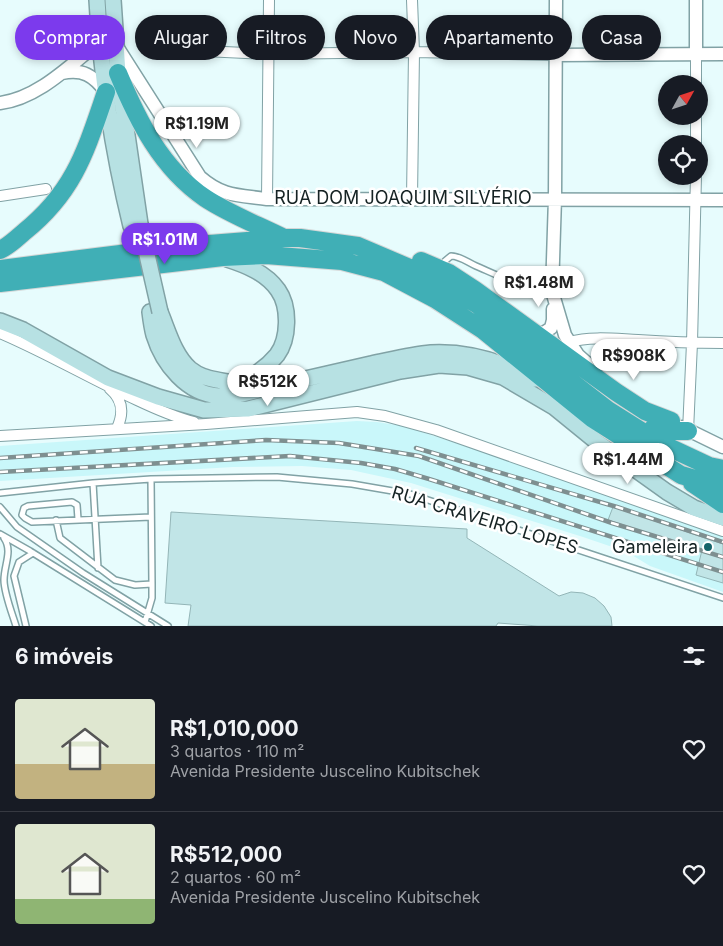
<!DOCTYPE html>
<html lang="pt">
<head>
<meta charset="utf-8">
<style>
  body { margin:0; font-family:Inter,sans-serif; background:#20242c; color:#f1f3f6; height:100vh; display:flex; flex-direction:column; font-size:19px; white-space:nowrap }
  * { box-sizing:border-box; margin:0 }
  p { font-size:16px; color:#9ea1a6 }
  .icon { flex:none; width:28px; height:28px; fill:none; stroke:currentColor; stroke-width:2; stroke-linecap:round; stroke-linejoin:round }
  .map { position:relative; height:626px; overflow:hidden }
  .side { display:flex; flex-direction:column; background:#171b24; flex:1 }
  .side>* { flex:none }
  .hud { position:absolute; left:15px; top:15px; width:694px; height:45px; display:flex; gap:10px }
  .needle { width:32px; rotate:50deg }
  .buttons { position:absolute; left:658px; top:75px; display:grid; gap:10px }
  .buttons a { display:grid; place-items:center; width:50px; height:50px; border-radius:50%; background:#171b24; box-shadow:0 2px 8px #0003; font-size:25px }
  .price { position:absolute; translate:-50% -42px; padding:0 11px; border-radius:18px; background:#fff; color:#222; font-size:16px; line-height:32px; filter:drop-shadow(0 1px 2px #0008) }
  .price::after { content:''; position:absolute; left:50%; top:30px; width:15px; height:11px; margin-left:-8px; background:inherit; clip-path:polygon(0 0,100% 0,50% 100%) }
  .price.on { background:#7c3aed; color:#fff }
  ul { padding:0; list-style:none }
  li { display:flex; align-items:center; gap:15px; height:125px; padding:0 15px }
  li+li { border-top:1px solid #363941 }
  li span { display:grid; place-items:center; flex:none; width:140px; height:100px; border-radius:5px; color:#555 }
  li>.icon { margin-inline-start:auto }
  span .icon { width:60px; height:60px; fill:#fffc; stroke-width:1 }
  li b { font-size:21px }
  h2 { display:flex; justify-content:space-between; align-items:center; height:60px; padding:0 15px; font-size:21px }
  .pill { padding:0 18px; border-radius:22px; background:#171b24; box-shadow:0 2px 8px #0003; font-size:18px; line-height:45px }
  .pill.on { background:#7c3aed; color:#fff }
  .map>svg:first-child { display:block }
  .built { fill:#c9f7fa }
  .building { fill:#c1e5e7; stroke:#93b5b7 }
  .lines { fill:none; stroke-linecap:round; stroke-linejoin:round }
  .service-casing { stroke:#81a2a5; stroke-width:8 }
  .minor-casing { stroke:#81a2a5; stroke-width:12 }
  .tertiary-casing { stroke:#81a2a5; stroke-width:15 }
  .secondary-casing { stroke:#81a2a5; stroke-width:18 }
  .trunk-casing { stroke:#d5d7d7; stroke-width:20 }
  .service { stroke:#fff; stroke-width:5 }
  .minor { stroke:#fff; stroke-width:10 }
  .tertiary { stroke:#fff; stroke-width:12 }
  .secondary { stroke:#b7e1e3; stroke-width:15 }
  .trunk { stroke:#40afb6; stroke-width:18 }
  .rail-casing { stroke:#7e8f90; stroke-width:4.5 }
  .rail { stroke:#fff; stroke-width:2.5; stroke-dasharray:8; stroke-linecap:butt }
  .secondary-bridge-casing { stroke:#81a2a5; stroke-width:18; stroke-linecap:butt }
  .secondary-bridge { stroke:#b7e1e3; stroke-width:15 }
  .poi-dot { fill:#156469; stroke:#fff; stroke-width:2 }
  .labels { text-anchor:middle; stroke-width:5; stroke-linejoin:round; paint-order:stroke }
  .street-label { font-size:18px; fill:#152223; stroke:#fff }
  .poi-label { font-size:18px; fill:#152223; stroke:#fff; text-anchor:end }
</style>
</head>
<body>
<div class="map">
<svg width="723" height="626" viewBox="0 0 723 626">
  <rect width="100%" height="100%" fill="#e7fcfd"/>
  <path class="built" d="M357,421L377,422L403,426L723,529V592L650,566L627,552L583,537L411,483L351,470L302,466L233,467L0,481V446Z"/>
  <path class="building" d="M613,507L723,544V583L696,575L702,550L608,520Z
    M171,512L467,529V538L559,596L571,592L583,593L595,598L604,606L611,617L612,626H538L498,623L496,626H188L191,605L165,603Z"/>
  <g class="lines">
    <g class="service-casing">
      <path id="service" d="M444,266L445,261L451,256C460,256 467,262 476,266C497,275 529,291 552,291
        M93,483L98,568
        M0,493L93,483L151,479L277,477L352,484L410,494L723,598
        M0,507L17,527L83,573L168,626
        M78,519L77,505L72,502L28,506L24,508L22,515L25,518L32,522L151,517
        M56,520L60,538L115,580L135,585L152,584L151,479
        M0,534L30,551L151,626
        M4,538C13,551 4,565 4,580C4,593 12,613 16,626
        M145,622L152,598V584
        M26,626L14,576L19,562L33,553"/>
    </g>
    <g class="minor-casing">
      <path id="minor" d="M162,49L269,54L414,52L556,55
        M696,84V54
        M696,144V116
        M0,196L46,189
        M412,198L414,52L412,0
        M267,199L269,0
        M0,333C47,353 91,379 137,400C156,409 174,417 194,422
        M569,342C592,336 615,339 638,340C667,342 695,343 723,343
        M110,389C123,400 124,413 117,428
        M688,431L692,343L696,176
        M0,436L206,424L357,412L385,416L436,430L723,531"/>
    </g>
    <g class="tertiary-casing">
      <path id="tertiary" d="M556,0L555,198L552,291L565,335L578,355L587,363
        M696,0V54
        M116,45L200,177C223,197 238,195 267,199L723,200
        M556,55L723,54
        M62,73C83,69 93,75 106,92
        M0,103C33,99 62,73 86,53L92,46L99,31
        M538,334L545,332L551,328L553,320V309
        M682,427L723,447"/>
    </g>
    <g class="secondary-casing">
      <path id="secondary" d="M97,0C101,76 113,152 131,226
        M113,0L118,73L140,224
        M150,312C151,320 152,328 154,335C163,364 187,394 219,396C239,397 260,389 279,385C309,378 340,371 371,364C391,360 411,355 431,353C469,351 503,362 536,379
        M160,312C168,331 174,355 190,369C199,376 206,378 217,380C223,381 231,384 236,382C251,379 267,367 277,355C289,339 290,307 278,290C266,273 246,265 227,259
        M0,321L23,330L108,378L158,397L204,410L248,409L400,371L439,365L468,367L503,377L554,407L597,442L667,492L694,508L723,518"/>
    </g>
    <g class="trunk-casing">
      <path id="trunk" d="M118,73C138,121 161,168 205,198C229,214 258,225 284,238
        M0,250C9,246 17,238 24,232C75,191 86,150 106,92
        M421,261L449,273L475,290L616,392L645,411L671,421
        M0,269L184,246L284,238H300L358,246L426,275L478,305L564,376L608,410L662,444L709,466L723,469
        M0,283L223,257L266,255L342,261L384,272L435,299L483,330L593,419L681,475L723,487
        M654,427L661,431H688
        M692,483L723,504"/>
    </g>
    <use href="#service" class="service"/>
    <use href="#minor" class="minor"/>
    <use href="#tertiary" class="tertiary"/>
    <use href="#secondary" class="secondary"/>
    <use href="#trunk" class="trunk"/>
    <g class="rail-casing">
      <path id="rail" d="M416,448L617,507L723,542
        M0,458L266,440L339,443L419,456L612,523L723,557
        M0,472L290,456L361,463L395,469L429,479L723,572"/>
    </g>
    <use href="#rail" class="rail"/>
    <g class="secondary-bridge-casing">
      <path id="secondary-bridge" d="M140,224L160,312"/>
    </g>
    <use href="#secondary-bridge" class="secondary-bridge"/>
  </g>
  <circle class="poi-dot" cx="708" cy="547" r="5"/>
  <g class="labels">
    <g class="street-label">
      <text x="403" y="204">RUA DOM JOAQUIM SILVÉRIO</text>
      <text transform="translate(485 520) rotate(17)" y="6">RUA CRAVEIRO LOPES</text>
    </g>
    <g class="poi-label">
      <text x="698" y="553">Gameleira</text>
    </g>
  </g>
</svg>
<div class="buttons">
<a><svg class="needle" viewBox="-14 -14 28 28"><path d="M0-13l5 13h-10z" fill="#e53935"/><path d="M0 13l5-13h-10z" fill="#9ea1a6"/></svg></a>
<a><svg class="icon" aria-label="locate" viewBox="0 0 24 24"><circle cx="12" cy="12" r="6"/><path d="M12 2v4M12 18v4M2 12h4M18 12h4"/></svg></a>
</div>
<b class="price" style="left:197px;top:149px">R$1.19M</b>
<b class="price on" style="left:165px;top:265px">R$1.01M</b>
<b class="price" style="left:539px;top:308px">R$1.48M</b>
<b class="price" style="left:634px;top:381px">R$908K</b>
<b class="price" style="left:268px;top:407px">R$512K</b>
<b class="price" style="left:628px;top:485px">R$1.44M</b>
<div class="hud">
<a class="pill on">Comprar</a>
<a class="pill">Alugar</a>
<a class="pill">Filtros</a>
<a class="pill">Novo</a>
<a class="pill">Apartamento</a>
<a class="pill">Casa</a>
</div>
</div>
<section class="side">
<h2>6 imóveis<svg class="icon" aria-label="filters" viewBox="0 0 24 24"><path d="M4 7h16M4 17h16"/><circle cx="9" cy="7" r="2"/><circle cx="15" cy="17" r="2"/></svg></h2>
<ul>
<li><span style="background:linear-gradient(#dfe7d0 65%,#c2b280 0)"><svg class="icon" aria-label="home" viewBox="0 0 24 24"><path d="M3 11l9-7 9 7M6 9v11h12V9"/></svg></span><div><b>R$1,010,000</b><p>3 quartos · 110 m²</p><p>Avenida Presidente Juscelino Kubitschek</p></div><svg class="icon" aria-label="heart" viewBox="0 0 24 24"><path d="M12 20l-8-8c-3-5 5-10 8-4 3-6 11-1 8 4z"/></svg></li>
<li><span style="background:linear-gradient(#dfe7d0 75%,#8fb573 0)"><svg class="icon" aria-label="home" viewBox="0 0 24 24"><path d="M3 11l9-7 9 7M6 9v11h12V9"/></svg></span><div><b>R$512,000</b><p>2 quartos · 60 m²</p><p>Avenida Presidente Juscelino Kubitschek</p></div><svg class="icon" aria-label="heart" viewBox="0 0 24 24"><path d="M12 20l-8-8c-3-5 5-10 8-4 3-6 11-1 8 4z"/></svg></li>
</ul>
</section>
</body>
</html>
